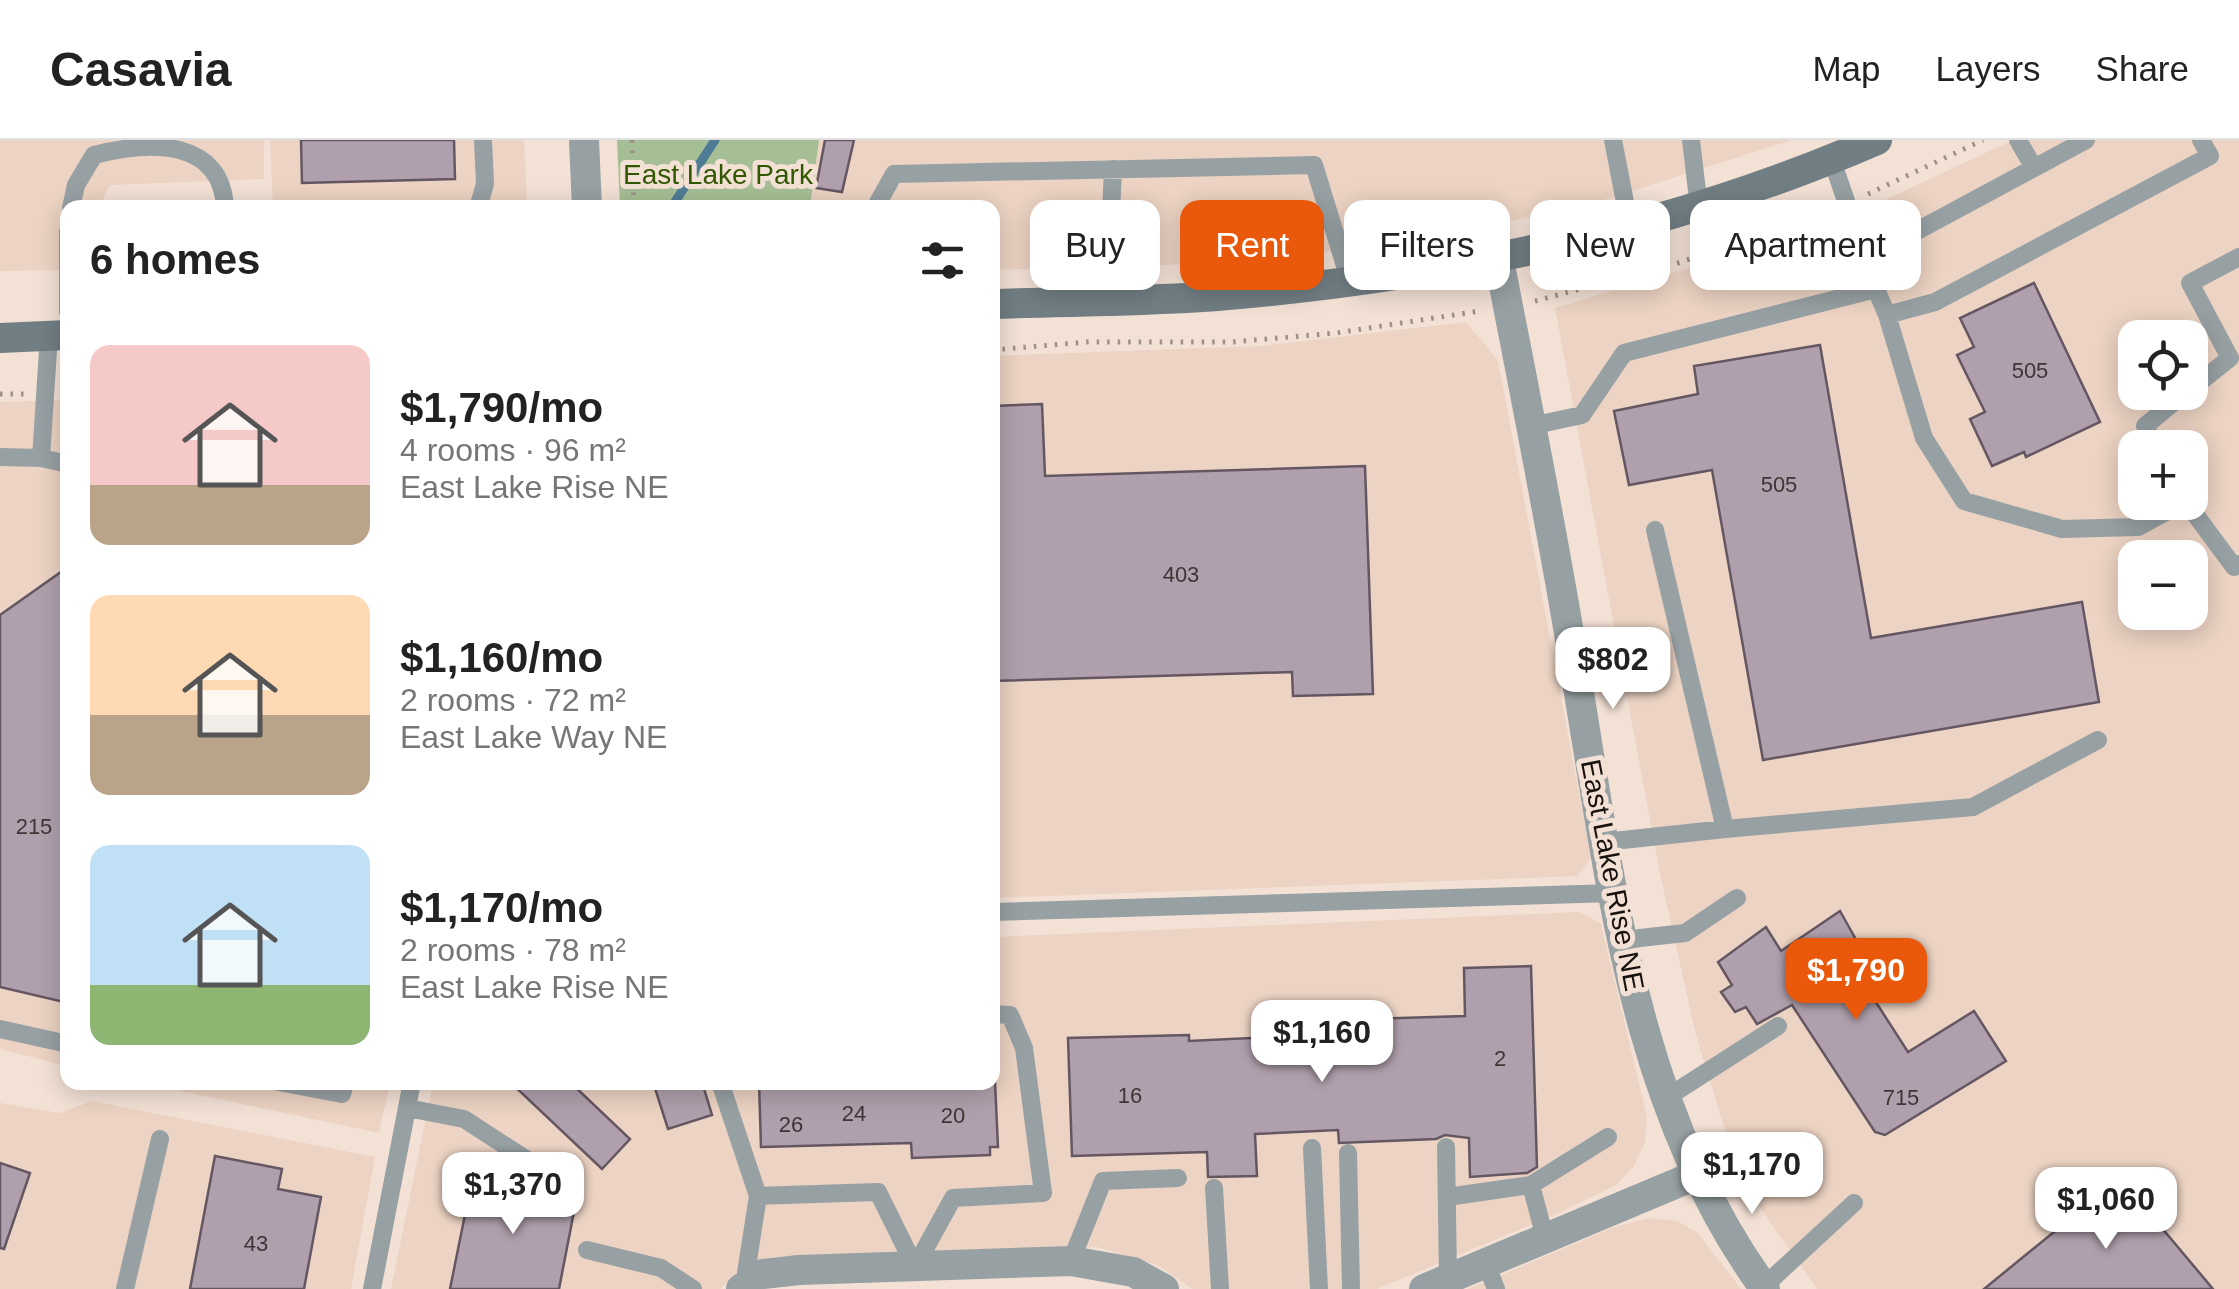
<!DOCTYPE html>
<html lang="en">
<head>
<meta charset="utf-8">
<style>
  body { margin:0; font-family:Arial,sans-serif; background:#f2f2f2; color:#222; height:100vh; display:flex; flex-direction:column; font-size:38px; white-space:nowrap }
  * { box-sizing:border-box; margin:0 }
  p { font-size:32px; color:#767676 }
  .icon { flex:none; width:55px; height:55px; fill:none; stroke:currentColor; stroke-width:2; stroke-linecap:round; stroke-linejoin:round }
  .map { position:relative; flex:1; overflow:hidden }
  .details { position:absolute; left:60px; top:60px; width:940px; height:890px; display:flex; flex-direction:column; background:#fff; border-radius:20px; box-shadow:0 5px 25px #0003 }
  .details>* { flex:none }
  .top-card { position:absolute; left:1030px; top:60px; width:950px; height:90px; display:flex; gap:20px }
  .controls { position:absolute; left:2118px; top:180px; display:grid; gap:20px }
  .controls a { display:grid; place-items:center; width:90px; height:90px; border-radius:20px; background:#fff; box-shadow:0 5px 25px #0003; font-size:50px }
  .price { position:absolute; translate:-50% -85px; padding:0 22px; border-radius:20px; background:#fff; color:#222; font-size:32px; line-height:65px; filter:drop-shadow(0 2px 5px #0008) }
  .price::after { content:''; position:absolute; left:50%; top:60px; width:30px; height:22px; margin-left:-15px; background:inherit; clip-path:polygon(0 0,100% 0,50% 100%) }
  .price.selected { background:#ea580c; color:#fff }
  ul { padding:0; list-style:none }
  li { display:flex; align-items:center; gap:30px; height:250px; padding:0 30px }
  li span { display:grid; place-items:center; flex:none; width:280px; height:200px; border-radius:20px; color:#555 }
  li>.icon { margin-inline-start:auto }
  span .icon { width:120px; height:120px; fill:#fffc; stroke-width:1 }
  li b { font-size:42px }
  h2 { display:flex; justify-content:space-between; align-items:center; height:120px; padding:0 30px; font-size:42px }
  .pill { padding:0 35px; border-radius:20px; background:#fff; box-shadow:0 5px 25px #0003; font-size:35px; line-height:90px }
  .pill.selected { background:#ea580c; color:#fff }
  header { display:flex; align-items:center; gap:60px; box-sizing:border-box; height:140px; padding:0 50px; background:#fff; border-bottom:2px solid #e0e0e0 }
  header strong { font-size:48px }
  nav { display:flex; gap:55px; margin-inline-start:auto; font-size:35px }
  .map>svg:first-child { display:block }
  .built { fill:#ecd3c3; fill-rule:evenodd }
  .green { fill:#a6be95 }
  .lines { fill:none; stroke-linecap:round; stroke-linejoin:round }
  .stream { stroke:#4f7c95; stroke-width:9 }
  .building { fill:#b0a0ad; stroke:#655762; stroke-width:2.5 }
  .path { stroke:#9d9087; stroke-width:5; stroke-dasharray:2.5 8; stroke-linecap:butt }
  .service { stroke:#97a0a3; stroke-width:18 }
  .minor { stroke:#97a0a3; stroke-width:30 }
  .tertiary { stroke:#97a0a3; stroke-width:30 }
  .secondary { stroke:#717e83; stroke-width:30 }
  .labels { text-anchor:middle; stroke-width:10; stroke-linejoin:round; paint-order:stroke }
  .number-label { font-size:22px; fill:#3e3636 }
  .park-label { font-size:28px; fill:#315800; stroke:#f3e1d5 }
  .street-label { font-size:28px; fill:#18120e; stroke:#f3e1d5 }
</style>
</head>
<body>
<header>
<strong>Casavia</strong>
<nav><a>Map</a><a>Layers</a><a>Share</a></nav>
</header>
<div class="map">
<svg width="2239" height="1149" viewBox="0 0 2239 1149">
  <rect width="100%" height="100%" fill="#f3e1d5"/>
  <path class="built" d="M0,0H264V39L110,45L99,67L68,68L67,130L0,131Z
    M270,0H524L527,60L522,68L273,67Z
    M819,0H1792L1591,64L1402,104L1195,124L993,130L992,68H810Z
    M2013,0H2239V1149H1817L1740,1039L1696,895L1660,734L1555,168L1829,86ZM2135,198H2190V252H2135ZM2135,308H2190V362H2135ZM2135,418H2190V472H2135Z
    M1466,182L1497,219L1502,241L1591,718L1577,736L993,758L992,216L1262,206Z
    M67,260V926L0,909V262Z
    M1580,772L1601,784L1647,977L1645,1002L1634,1026L1616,1045L1559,1073L1377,1149H1193L1157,1125L1097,1107L771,1117L752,1123L720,1149H391L433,943L992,942L993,797Z
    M143,943H390L379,993Z
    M92,961L375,1017L351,1149H0V963L60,973Z
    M1649,1078L1677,1081L1698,1093L1741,1149H1468L1612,1088Z"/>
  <path class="green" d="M617,0H819L810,67H620Z"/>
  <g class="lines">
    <path class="stream" d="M671,68L715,0"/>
  </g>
  <path class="building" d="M301,0H454L455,39L302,43Z
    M825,0H854L842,52L816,48Z
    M2034,143L2100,282L2026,317L2024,312L1992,326L1970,279L1985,272L1957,215L1974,207L1960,178Z
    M1820,205L1871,498L2082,462L2099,562L1763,620L1712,330L1629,345L1614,271L1698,254L1694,226Z
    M1042,264L1045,336L1365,326L1373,554L1293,556L1292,532L992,541V266Z
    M68,427V863L0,847V475Z
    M1840,771L1882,846L1870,853L1908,912L1974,871L2006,921L1885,995L1875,992L1792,865L1757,884L1746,867L1735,872L1721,852L1732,845L1718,822L1766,787L1781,811Z
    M1531,826L1537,1027L1527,1033L1470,1037L1469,998L1445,995L1436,999L1339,1003L1338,990L1255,994L1257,1036L1208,1037L1207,1012L1072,1016L1068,898L1189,895V901L1335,894V880L1465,876L1464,828Z
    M510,942H570L630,999L602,1029Z
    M653,942H702L712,975L668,989Z
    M759,942H995L998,1007H990V1015L912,1018L911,1003L761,1007Z
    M215,1016L282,1029L278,1049L321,1057L304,1149H190Z
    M0,1023L30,1033L4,1109L0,1108Z
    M473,1035L577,1056L559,1149H450Z
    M2120,1038L2213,1149H1984Z"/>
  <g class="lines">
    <path class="path" d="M632,0L634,68
      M1868,54L1983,0
      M1535,161L1675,124L1826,73
      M992,210L1087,202H1232L1336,193L1480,171
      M0,254H25"/>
    <path class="service" d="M1613,0L1630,88
      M1691,0L1699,68
      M2034,28L2086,0
      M71,68L76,45L94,15C153,0 222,0 225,68
      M478,68L485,44L483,0
      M875,68L894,34L1314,25L1350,142
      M68,92V172
      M1865,119L2034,28L2018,0
      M1876,149L1887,175L1935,162L2210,16L2201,0
      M1107,160L1113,29
      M1887,175L1924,298L1964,361L2062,389L2138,387L2184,362
      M49,195L41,318L68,324
      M2190,250L2230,218L2190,143L2239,117
      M1531,286L1582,275L1624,213L1876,149L1832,20
      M2157,308L2145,286L2186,252
      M0,317L41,318
      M2186,362L2234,427L2239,424
      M1725,689L1973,667L2098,600
      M1604,702L1725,689L1655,390
      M992,772L1613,753
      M1622,800L1685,793L1737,758
      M0,889L68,904
      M278,942L342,954L345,942
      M720,942L758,1056
      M1663,960L1778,886
      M407,968L464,979L541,1029
      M1446,1007L1448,1139
      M1312,1008L1319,1149
      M1348,1013L1351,1149
      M1531,1045L1545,1098
      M1214,1048L1220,1149
      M1447,1057L1531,1045L1608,997
      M587,1110L661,1128L693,1149
      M1071,1121L1103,1041L1178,1038
      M1486,1123L1496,1149
      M744,1146L758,1056L878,1052L915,1127L953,1058L1043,1053L1024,908L1010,875L992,874
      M1763,1147L1854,1063
      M125,1149L160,999
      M372,1149L412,942"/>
    <path class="minor" d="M1499,120C1525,254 1552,388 1574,523C1611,740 1632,967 1765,1149
      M741,1149L763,1134L799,1130L1071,1121L1133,1132L1164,1149
      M1424,1149L1694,1036"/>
    <path class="tertiary" d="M584,0L587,68"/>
    <path class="secondary" d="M992,164C1071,161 1150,162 1228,155C1452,136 1670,90 1877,0
      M0,198L68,195"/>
  </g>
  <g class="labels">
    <g class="number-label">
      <text x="2030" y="238">505</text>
      <text x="1779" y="352">505</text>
      <text x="1181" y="442">403</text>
      <text x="34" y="694">215</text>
      <text x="1500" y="926">2</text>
      <text x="1130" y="963">16</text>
      <text x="1901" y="965">715</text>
      <text x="854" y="981">24</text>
      <text x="953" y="983">20</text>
      <text x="791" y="992">26</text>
      <text x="256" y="1111">43</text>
    </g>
    <g class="park-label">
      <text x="718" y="44">East Lake Park</text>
    </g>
    <g class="street-label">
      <text transform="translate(1613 735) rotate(79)" y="10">East Lake Rise NE</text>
    </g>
  </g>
</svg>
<div class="controls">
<a><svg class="icon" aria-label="locate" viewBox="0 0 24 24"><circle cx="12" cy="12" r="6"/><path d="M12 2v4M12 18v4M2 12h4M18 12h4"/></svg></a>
<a>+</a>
<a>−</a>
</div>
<b class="price" style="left:1613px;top:572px">$802</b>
<b class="price selected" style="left:1856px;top:883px">$1,790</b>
<b class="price" style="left:1322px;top:945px">$1,160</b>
<b class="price" style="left:1752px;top:1077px">$1,170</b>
<b class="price" style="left:513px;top:1097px">$1,370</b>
<b class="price" style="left:2106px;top:1112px">$1,060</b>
<div class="top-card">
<a class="pill">Buy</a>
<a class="pill selected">Rent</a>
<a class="pill">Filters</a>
<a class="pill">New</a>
<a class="pill">Apartment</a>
</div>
<section class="details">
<h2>6 homes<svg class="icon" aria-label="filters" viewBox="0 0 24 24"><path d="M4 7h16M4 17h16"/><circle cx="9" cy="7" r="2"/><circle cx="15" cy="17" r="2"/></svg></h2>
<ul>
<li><span style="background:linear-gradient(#f6c9c9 70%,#b9a48a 0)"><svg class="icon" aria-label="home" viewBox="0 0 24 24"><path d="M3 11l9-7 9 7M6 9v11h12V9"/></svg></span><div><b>$1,790/mo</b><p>4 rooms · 96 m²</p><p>East Lake Rise NE</p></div></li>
<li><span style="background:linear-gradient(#ffd9b3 60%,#b9a48a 0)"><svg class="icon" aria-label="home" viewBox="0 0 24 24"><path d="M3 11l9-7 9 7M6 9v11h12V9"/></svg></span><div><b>$1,160/mo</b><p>2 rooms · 72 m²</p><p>East Lake Way NE</p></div></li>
<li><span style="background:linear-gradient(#bfe0f5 70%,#8fb573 0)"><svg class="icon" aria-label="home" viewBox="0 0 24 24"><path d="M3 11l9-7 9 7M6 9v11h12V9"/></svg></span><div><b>$1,170/mo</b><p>2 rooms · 78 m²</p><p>East Lake Rise NE</p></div></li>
</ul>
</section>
</div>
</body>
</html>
